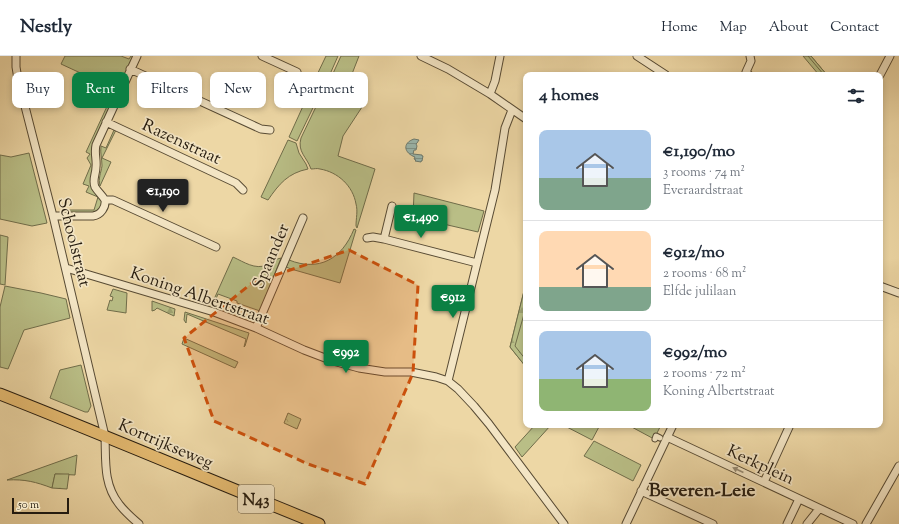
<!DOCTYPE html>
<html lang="en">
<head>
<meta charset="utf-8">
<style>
  body { margin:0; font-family:"Sorts Mill Goudy",serif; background:#f6f6f7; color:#1f2937; height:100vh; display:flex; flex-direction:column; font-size:15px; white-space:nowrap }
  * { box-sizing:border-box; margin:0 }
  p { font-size:13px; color:#747a83 }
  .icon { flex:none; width:22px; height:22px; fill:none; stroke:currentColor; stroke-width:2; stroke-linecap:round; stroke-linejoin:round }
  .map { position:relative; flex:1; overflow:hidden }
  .panel { position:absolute; left:523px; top:16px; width:360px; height:356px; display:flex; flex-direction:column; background:#fff; border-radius:8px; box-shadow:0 2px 6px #0003 }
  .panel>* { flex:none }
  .hud { position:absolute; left:12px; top:16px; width:380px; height:36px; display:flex; gap:8px }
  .scale { position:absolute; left:12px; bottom:10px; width:57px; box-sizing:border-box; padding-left:4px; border:2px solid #261c0f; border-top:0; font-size:11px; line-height:14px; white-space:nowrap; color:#261c0f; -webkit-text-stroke:3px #f3e5c4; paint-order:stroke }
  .price { position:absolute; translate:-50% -34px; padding:0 9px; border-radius:4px; background:#0b8043; color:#fff; font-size:13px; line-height:26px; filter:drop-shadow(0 1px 2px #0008) }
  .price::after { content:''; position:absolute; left:50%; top:24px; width:12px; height:9px; margin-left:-6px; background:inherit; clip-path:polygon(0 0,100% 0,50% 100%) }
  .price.active { background:#222; color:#fff }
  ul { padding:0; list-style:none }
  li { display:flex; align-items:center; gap:12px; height:100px; padding:0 16px }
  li+li { border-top:1px solid #e0e1e3 }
  li span { display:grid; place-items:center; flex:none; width:112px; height:80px; border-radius:8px; color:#555 }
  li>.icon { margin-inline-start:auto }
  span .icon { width:48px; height:48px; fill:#fffc; stroke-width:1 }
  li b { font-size:17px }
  h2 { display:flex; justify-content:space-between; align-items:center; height:48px; padding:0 16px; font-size:17px }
  .chip { padding:0 14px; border-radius:8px; background:#fff; box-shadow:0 2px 6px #0003; font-size:14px; line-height:36px }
  .chip.active { background:#0b8043; color:#fff }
  header { display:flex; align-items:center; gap:24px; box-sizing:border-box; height:56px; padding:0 20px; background:#fff; border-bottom:1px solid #e0e1e3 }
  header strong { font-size:19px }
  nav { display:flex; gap:22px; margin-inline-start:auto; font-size:14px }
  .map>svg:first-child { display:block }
  .grass { fill:#b9be86; stroke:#706d4a }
  .forest { fill:url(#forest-firs); stroke:#706d4a }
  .park { fill:url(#park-crowns); stroke:#706d4a }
  .water { fill:url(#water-rules); stroke:#6c7a6f }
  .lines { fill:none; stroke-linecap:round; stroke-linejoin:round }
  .pedestrian-casing { stroke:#584b34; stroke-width:7 }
  .minor-casing { stroke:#584b34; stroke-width:9 }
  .primary-casing { stroke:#261c0f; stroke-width:13 }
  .pedestrian { stroke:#f3e5c4; stroke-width:5 }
  .minor { stroke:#f3e5c4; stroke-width:7 }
  .primary { stroke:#e6bc72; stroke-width:11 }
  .oneway { fill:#978b73 }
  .marked { fill:#cb500c; fill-opacity:0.2; stroke:#cb500c; stroke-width:3; stroke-dasharray:8 5; stroke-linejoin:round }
  .labels { text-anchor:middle; stroke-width:3.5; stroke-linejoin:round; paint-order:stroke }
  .shield { fill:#f3e5c4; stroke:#645845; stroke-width:1 }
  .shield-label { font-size:16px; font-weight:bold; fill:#261c0f }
  .street-label { font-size:17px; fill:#261c0f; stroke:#f3e5c4 }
  .quarter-label { font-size:19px; font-weight:bold; fill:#261c0f; stroke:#f3e5c4 }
</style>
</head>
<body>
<header>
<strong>Nestly</strong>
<nav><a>Home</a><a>Map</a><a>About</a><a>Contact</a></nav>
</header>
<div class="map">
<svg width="899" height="468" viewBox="0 0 899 468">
  <defs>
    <pattern id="forest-firs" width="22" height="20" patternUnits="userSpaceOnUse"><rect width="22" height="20" fill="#b9be86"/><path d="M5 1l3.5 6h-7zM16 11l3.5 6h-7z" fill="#9fa372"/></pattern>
    <pattern id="park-crowns" width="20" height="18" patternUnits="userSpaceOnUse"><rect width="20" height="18" fill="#b9be86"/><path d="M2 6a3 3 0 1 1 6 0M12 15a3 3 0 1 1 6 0" fill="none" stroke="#9fa372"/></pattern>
    <pattern id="water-rules" width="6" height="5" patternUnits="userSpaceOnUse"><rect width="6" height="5" fill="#9bb8af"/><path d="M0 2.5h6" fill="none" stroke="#7e958d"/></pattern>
  </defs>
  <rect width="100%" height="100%" fill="#edd7a5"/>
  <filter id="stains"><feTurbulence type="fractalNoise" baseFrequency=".005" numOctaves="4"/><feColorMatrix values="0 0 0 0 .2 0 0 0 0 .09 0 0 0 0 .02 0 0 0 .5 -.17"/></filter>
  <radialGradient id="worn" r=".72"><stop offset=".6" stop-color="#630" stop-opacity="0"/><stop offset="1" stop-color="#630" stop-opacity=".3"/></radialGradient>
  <path class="grass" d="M65,0H121L129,3L131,0H134L94,85L93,113L103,145L99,154L95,157L62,156V154H94L98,141L86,136L89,130L83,128L91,109L87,102L90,98L86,96L115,33L61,8Z
    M326,0H338L327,25L325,27L315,23Z
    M341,0H359L350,23V39L364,48L343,80L338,100L375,113L357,172L356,170C356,162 358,155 356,148C353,130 338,116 320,113C317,112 314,113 311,113C307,101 297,96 301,82L324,34L330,24Z
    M803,0H811L827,19H819Z
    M314,26L322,29L323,31L297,85L289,81Z
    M114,74H116L102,102L111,106L100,130C98,122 101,117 102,110C102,103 100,97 101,90L106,92Z
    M288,84L296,87L299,97L306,108L308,113C288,117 279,128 268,144L261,141Z
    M29,97L47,167L32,170L0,163V99L11,101Z
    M414,137L484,155L478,176L413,161Z
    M354,173L356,174L340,227L291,213L286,211L289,204C319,216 342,203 354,173Z
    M0,179L8,181L5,229L0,228Z
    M233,201C244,206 255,214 267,209C272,206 275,203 281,202L260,255L237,247V245L218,238L213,250H211Z
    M526,227V311L510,291Z
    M5,230L41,237L66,243L70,262L24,274L8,313L0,311V251Z
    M113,233L127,237L126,257L107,254L110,244L112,245L113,241L110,240Z
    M185,256L249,277L245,290L244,291L246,283L187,258L186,267L184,264Z
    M184,282L238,306L235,312L182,288Z
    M81,309L91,350L88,356H85L50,342L60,314Z
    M535,369H551L522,401L515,391Z
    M563,369H600L592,384Z
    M628,369H661L654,383Z
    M594,385L641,409L633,425L584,400Z
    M77,399L75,419L55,418L52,432C36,426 25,423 7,424Z"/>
  <path class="forest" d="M808,0H811L827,19H824Z
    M526,227V251L515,290L526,304V311L510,291Z
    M152,245L175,253L174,260L157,252L155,254L152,255Z
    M55,418H69L67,433L52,432Z"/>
  <path class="park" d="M288,357L301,363L297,373L284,367Z"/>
  <path class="water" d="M414,83L419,84L417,87L416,88L417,90L416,94H414L413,98L422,99V100H423L422,105H421V106L415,105L416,104L414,103L415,101C404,97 402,87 414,83Z"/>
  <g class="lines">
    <g class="pedestrian-casing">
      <path id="pedestrian" d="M655,383L656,380L660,382"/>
    </g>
    <g class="minor-casing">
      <path id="minor" d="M16,0V11L18,23L53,160L105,380C106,404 103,428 119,448C125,456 132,462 139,468
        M262,0L297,16
        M421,0L448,13L490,38L526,63
        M637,0L666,19
        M130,13L261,73L270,74
        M749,19L746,16L751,5L750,0
        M880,19L890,0
        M490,38L495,25L500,0
        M106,66L236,127L243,134
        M105,144H113L216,191
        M53,160H93C101,159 106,151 105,144C102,139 98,136 95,131C92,124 96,118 96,111C97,104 94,97 96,89L137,0
        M367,182L373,181L384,183L477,207
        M384,183L392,150
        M66,212L214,256L256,272L304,294L333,305L359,312L385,316H411L436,321L448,325L458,333L474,350L489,368L564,468
        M880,230L899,237
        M256,272L303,162
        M448,325L495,134L505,72L512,54
        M667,381L853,468
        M764,426L790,369
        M641,435L713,468
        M626,468L673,369
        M787,468L799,443
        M807,468L819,453
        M866,468L899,410"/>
    </g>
    <g class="primary-casing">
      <path id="primary" d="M0,338C107,380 212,425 319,468"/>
    </g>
    <use href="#pedestrian" class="pedestrian"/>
    <use href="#minor" class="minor"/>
    <use href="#primary" class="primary"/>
  </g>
  <defs><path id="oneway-solid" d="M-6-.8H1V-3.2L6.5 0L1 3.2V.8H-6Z"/></defs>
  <use class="oneway" href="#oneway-solid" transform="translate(738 414) rotate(-155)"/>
  <path class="marked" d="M349,194L418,229L413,317L365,428L308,408L214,365L184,282L252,227Z"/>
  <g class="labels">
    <rect class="shield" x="238" y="429" width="36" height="28" rx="3"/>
    <g class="shield-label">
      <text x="256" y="449">N43</text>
    </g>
    <g class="street-label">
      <text transform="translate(182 85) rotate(25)" y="6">Razenstraat</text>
      <text transform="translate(75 186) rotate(76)" y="6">Schoolstraat</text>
      <text transform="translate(270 200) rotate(-67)" y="6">Spaander</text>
      <text transform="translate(200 239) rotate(19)" y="6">Koning Albertstraat</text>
      <text transform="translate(166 387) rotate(23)" y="6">Kortrijkseweg</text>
      <text transform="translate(761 408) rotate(25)" y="6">Kerkplein</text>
    </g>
    <g class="quarter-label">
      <text x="702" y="440">Beveren-Leie</text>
    </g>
  </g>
  <rect width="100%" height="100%" filter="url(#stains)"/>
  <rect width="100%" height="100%" fill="url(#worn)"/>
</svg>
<div class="scale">50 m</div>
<b class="price active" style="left:163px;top:157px">€1,190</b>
<b class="price" style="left:421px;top:183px">€1,490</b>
<b class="price" style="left:453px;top:263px">€912</b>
<b class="price" style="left:346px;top:318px">€992</b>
<div class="hud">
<a class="chip">Buy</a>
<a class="chip active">Rent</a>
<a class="chip">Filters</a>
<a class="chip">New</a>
<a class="chip">Apartment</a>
</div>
<section class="panel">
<h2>4 homes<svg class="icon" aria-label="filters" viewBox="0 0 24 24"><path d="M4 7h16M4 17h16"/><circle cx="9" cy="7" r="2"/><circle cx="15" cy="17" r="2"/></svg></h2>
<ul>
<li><span style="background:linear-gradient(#a9c7e8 60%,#7fa58c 0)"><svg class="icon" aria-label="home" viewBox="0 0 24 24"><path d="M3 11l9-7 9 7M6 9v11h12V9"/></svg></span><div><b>€1,190/mo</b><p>3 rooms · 74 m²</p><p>Everaardstraat</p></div></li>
<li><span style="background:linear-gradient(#ffd9b3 70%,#7fa58c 0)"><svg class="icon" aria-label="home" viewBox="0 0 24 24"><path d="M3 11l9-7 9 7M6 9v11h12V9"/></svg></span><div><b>€912/mo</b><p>2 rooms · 68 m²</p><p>Elfde julilaan</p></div></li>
<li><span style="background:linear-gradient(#a9c7e8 60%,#8fb573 0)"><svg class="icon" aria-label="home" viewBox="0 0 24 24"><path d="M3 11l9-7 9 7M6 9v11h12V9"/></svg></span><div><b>€992/mo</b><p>2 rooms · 72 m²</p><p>Koning Albertstraat</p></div></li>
</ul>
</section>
</div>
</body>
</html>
